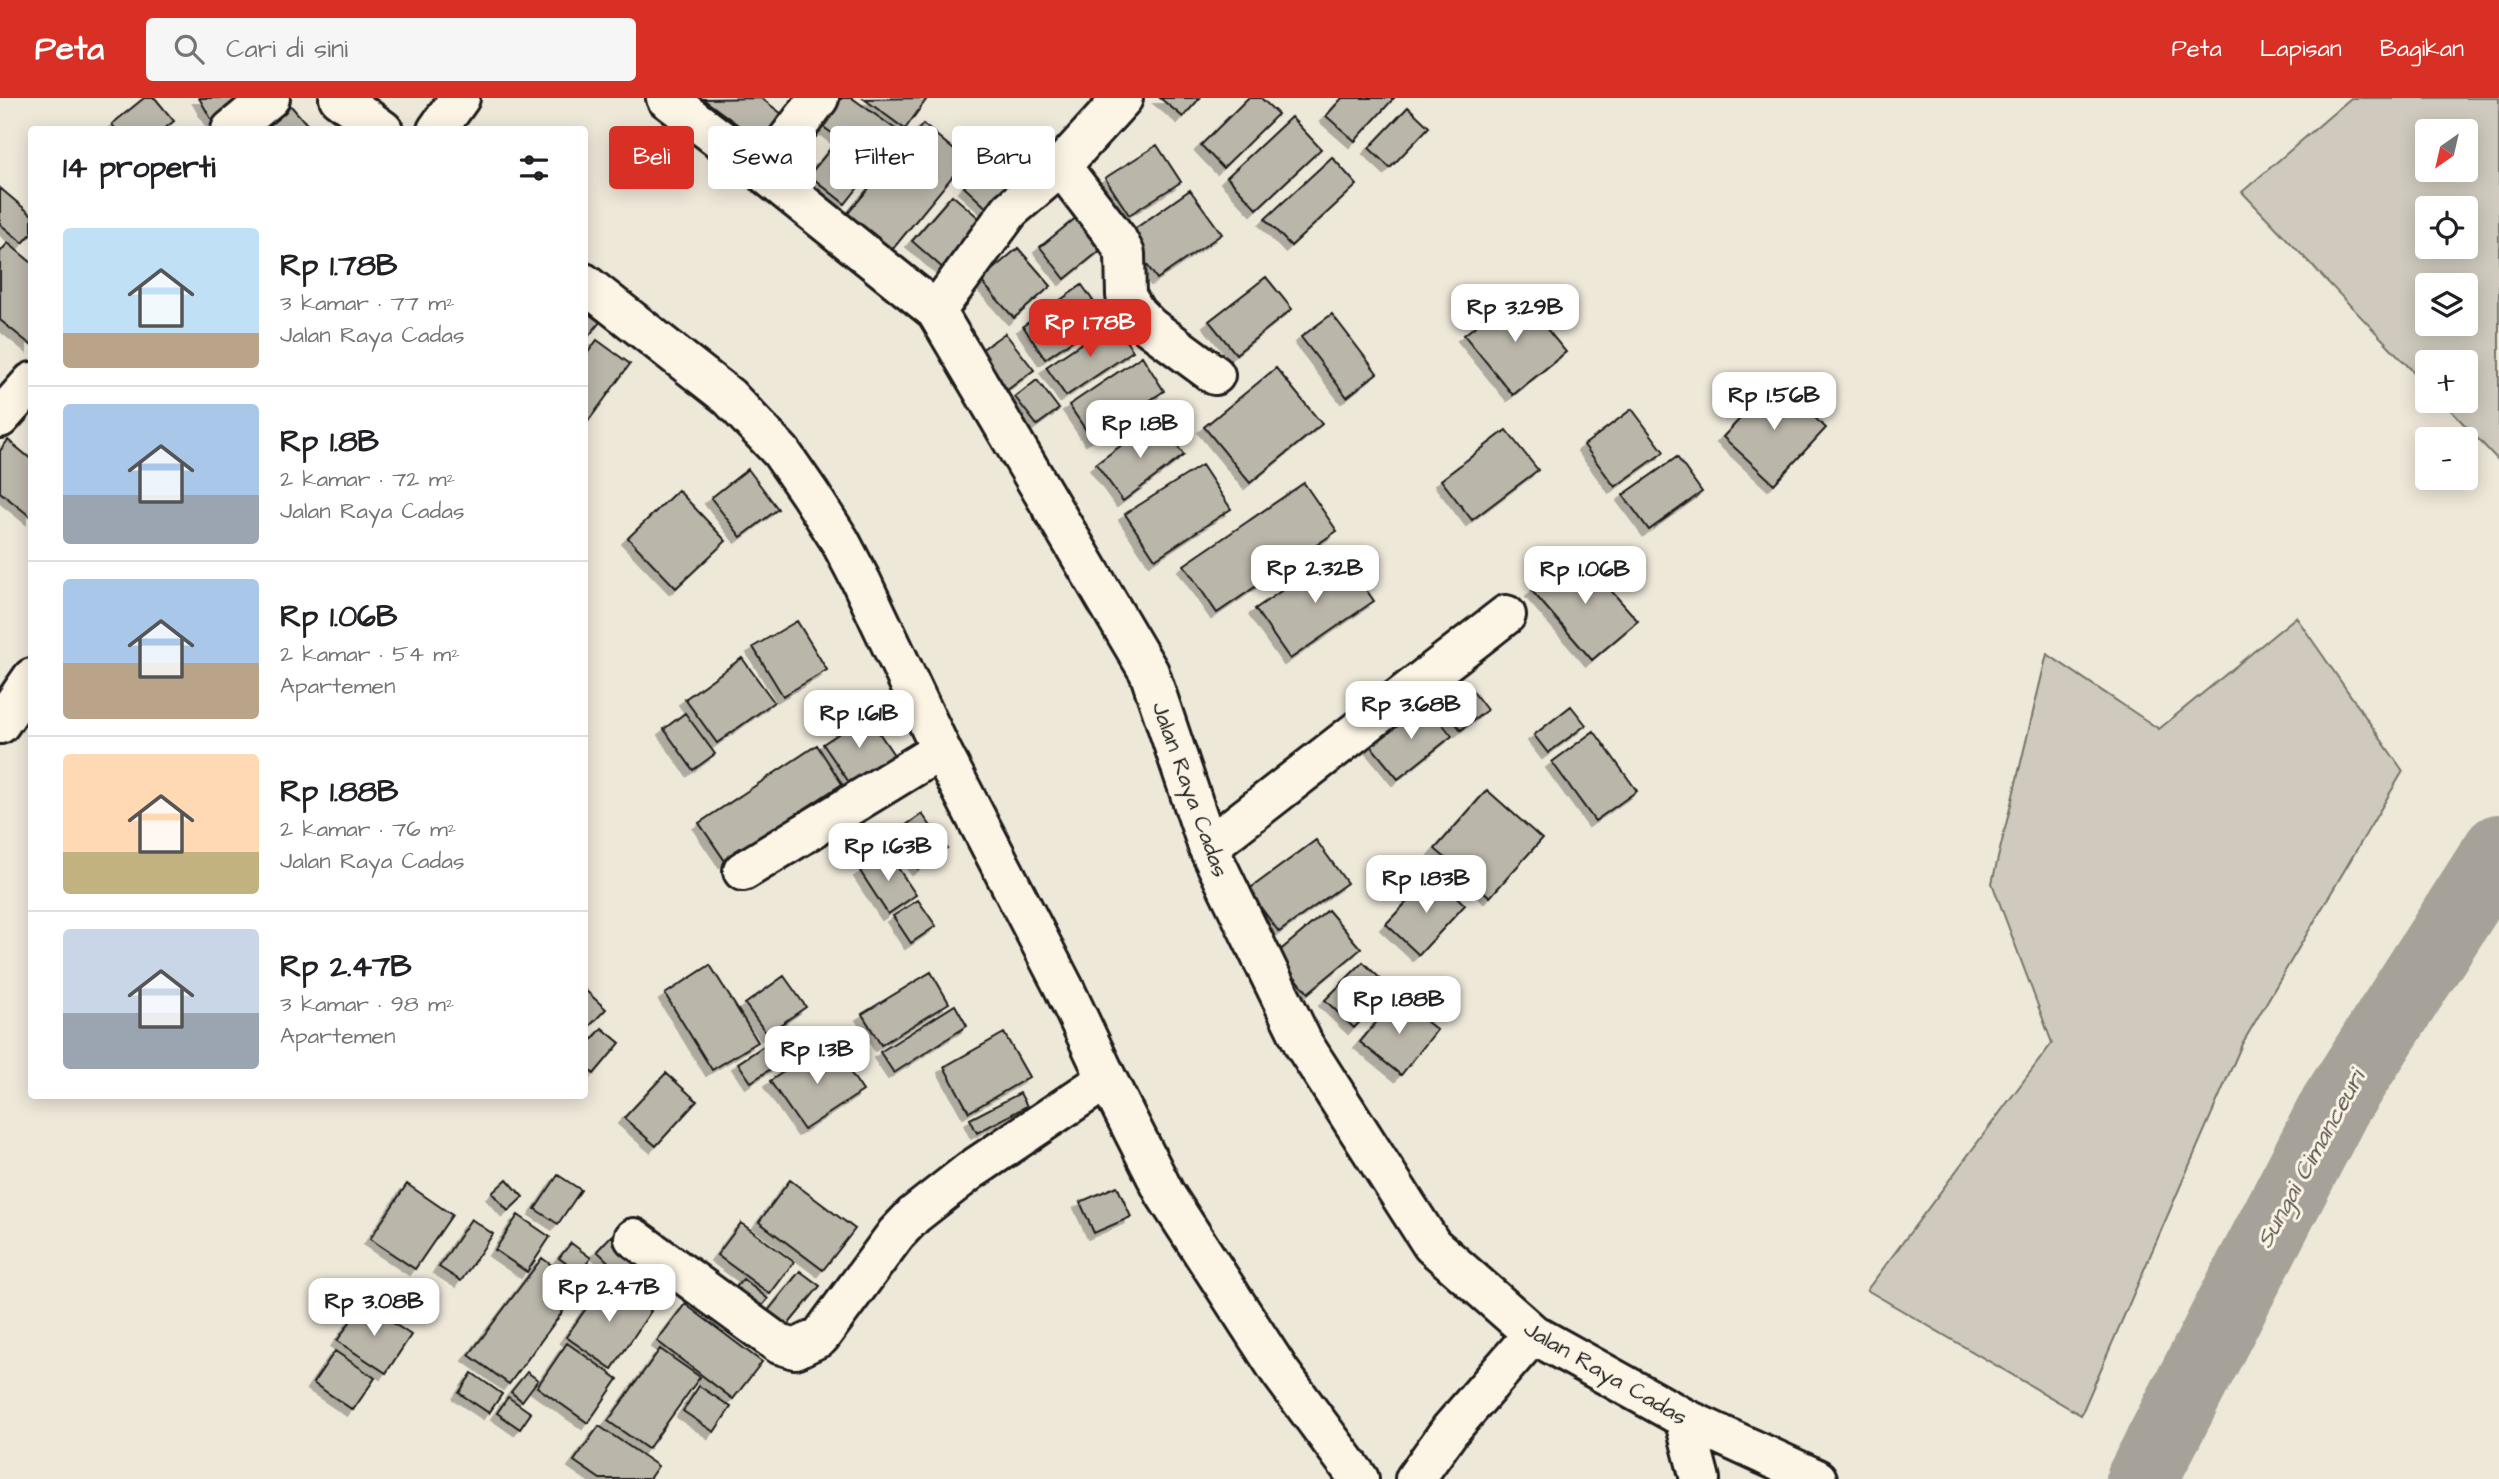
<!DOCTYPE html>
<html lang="id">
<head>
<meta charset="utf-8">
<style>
  body { margin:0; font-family:"Architects Daughter",sans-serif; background:#f6f6f6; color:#202124; height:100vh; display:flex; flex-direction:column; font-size:26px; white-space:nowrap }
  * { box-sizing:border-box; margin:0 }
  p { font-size:23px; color:#757577 }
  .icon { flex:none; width:38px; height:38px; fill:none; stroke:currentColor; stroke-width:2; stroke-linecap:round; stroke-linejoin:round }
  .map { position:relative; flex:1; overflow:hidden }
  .sheet { position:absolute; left:28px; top:28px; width:560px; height:973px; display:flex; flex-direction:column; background:#fff; border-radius:7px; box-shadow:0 4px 18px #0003 }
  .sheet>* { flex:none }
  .top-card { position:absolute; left:609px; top:28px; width:665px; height:63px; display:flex; gap:14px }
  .needle { width:46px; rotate:214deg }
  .buttons { position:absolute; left:2415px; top:21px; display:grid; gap:14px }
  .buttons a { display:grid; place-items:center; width:63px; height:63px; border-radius:7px; background:#fff; box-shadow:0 4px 18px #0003; font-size:35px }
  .price { position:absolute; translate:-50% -60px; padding:0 16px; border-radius:14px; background:#fff; color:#222; font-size:23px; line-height:46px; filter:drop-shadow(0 2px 4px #0008) }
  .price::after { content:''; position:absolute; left:50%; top:42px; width:21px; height:16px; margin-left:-10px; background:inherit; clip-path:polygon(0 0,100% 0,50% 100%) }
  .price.active { background:#d93025; color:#fff }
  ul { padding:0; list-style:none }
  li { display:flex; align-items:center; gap:21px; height:175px; padding:0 35px }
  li+li { border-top:2px solid #e0e0e0 }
  li span { display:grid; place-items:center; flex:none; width:196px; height:140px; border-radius:7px; color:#555 }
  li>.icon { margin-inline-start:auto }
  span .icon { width:84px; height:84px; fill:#fffc; stroke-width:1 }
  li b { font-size:30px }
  h2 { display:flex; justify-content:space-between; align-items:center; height:84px; padding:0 35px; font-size:30px }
  .chip { padding:0 24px; border-radius:7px; background:#fff; box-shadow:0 4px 18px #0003; font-size:24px; line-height:63px }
  .chip.active { background:#d93025; color:#fff }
  header { display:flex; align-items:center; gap:42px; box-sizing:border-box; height:98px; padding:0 35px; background:#d93025; color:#fff }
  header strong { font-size:33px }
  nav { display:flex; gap:38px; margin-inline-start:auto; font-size:24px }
  .search { width:490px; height:63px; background:#f6f6f6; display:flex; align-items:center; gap:18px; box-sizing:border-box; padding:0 24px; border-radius:7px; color:#757577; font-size:26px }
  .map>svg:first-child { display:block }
  .green { fill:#cfcabd; stroke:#76736c; stroke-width:2; fill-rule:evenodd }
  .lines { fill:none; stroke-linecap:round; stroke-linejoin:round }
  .river { stroke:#a7a299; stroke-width:72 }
  .building { fill:#bab6aa; stroke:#1c1c1c; stroke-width:2; filter:url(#shadow) }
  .minor-casing { stroke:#1c1c1c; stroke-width:44 }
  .minor { stroke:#fcf5e5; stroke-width:38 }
  .labels { text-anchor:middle; stroke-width:6; stroke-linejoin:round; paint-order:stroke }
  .street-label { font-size:23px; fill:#1c1c1c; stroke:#fcf5e5 }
  .water-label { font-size:24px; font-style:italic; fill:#5b5854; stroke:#fcf5e5 }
</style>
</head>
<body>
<header>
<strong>Peta</strong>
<div class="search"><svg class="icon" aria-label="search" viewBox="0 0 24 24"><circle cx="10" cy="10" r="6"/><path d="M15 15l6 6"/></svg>Cari di sini</div>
<nav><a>Peta</a><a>Lapisan</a><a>Bagikan</a></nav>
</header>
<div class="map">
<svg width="2499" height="1381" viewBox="0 0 2499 1381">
  <defs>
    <filter id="shadow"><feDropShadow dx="-6" dy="6" stdDeviation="0" flood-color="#0004"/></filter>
  </defs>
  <rect width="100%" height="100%" fill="#eee8d9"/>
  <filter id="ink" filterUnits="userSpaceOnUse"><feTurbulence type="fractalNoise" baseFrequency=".0143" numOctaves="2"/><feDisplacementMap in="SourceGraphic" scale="14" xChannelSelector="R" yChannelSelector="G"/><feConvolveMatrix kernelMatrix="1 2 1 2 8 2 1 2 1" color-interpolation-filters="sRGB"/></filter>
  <g filter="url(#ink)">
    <path class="green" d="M2351,0H2499V363L2442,303H2466V264H2427V288L2242,94ZM2427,33H2466V72H2427ZM2427,110H2466V149H2427ZM2427,187H2466V226H2427Z
      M2296,519L2403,673L2242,946L2081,1317L1867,1192L2052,945L1992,785L2047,556L2159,631Z"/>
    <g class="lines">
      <path class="river" d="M2142,1381L2335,1008L2499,752"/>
    </g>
    <path class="building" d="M144,0H155L174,23L163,32H116L112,26Z
      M199,0H252L214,26Z
      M284,0L312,32H247Z
      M761,0L782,16L761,44L703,1Z
      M842,0H852L901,35L878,68L822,28Z
      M923,0L926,2L905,31L864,1Z
      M1160,0H1200L1183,19Z
      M1248,0H1261L1278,16L1223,70L1201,47Z
      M1342,0H1394L1355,43L1326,18Z
      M1408,9L1429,29L1390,70L1369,50Z
      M1291,19L1321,51L1257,111L1227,79Z
      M923,26L966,62L887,158L843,121Z
      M1009,39L1037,64L991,114L964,89Z
      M837,43L872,72L845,106L809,77Z
      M1157,47L1181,84L1129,117L1105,80Z
      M1332,59L1357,87L1291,148L1265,121Z
      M0,90L32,117V135L23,145L0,126Z
      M1190,92L1222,136L1157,181L1126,137Z
      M952,97L986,126L945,172L912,143Z
      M1083,114L1108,146L1065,181L1040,149Z
      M8,145L32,165V248L0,222V154Z
      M1018,150L1051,188L1014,220L980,182Z
      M1266,179L1292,211L1236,256L1209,223Z
      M1082,187L1105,220L1045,261L1023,228Z
      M1517,195L1566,254L1513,297L1464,237Z
      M584,213L600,224L584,244Z
      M1332,216L1377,275L1347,299L1301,239Z
      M1113,224L1133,253L1066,298L1046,269Z
      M1005,235L1034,272L1006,293L977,255Z
      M597,242L630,266L584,329V260Z
      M1142,258L1164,293L1092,341L1069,307Z
      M1276,270L1322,326L1250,385L1204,329Z
      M1037,282L1059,311L1037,327L1015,299Z
      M1775,283L1826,330L1774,386L1723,339Z
      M1632,311L1664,354L1615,389L1584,347Z
      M1157,321L1184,357L1123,403L1096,366Z
      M1506,332L1538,372L1472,422L1441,382Z
      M8,342L32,362V420L0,394V353Z
      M1677,359L1702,394L1649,432L1623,397Z
      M1202,367L1231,411L1155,461L1125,416Z
      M748,371L778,411L741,439L711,400Z
      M1304,385L1337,433L1217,515L1184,467Z
      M678,392L726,443L676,490L628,440Z
      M1339,453L1374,503L1290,561L1255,511Z
      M1577,454L1638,523L1592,562L1532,493Z
      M797,523L827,572L783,598L753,549Z
      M742,560L774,604L717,645L685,601Z
      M1468,587L1487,612L1461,632L1441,607Z
      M1425,604L1452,638L1398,681L1370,647Z
      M1571,608L1586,627L1548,655L1534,637Z
      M685,615L715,656L693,672L664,631Z
      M867,617L894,657L851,687L823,646Z
      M1594,633L1637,693L1595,723L1552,664Z
      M817,647L842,686L725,763L699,725Z
      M1487,692L1542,741L1490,799L1435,751Z
      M922,716L947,750L918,771L892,737Z
      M1316,742L1347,785L1279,834L1248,792Z
      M888,755L916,797L888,816L860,773Z
      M1433,776L1465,807L1419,857L1386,826Z
      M918,802L936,828L911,845L893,818Z
      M1328,812L1361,851L1308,895L1276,856Z
      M1363,864L1391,891L1354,930L1325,902Z
      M710,867L758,944L712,972L665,896Z
      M931,874L949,905L881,947L862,916Z
      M784,878L806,909L767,936L745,906Z
      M584,891L606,911L584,934Z
      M1397,899L1437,932L1401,977L1360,944Z
      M955,907L967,928L894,975L880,954Z
      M794,928L807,947L751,984L738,965Z
      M602,930L620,945L594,976L584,968V951Z
      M1004,935L1029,979L969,1014L944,969Z
      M829,943L863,993L804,1032L770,983Z
      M666,975L697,1003L656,1048L624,1020Z
      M1020,995L1027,1008L977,1035L970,1021Z
      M558,1077L581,1092L558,1126L535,1111Z
      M507,1081L523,1099L508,1113L492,1095Z
      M790,1082L855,1131L823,1172L759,1124Z
      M407,1086L452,1117L415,1171L370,1141Z
      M1117,1088L1131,1119L1094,1135L1080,1104Z
      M518,1117L550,1139L527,1174L495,1152Z
      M471,1121L493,1136L461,1183L439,1169Z
      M741,1125L794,1164L770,1196L717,1157Z
      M611,1138L642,1168L628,1183L597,1153Z
      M571,1145L591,1160L579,1175L559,1160Z
      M542,1160L581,1189L509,1286L469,1257Z
      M800,1173L820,1188L787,1228L768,1213Z
      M743,1181L768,1201L756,1215L731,1195Z
      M606,1182L651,1213L612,1271L566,1239Z
      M363,1205L411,1237L386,1275L337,1243Z
      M685,1206L762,1264L733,1301L657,1243Z
      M567,1245L618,1281L588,1325L537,1289Z
      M660,1251L700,1279L648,1351L608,1323Z
      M335,1253L375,1280L353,1312L313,1285Z
      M527,1274L538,1282L522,1303L511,1294Z
      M472,1275L502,1296L489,1315L459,1295Z
      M699,1288L731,1309L714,1334L683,1313Z
      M508,1299L531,1315L520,1331L497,1315Z
      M599,1328L658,1368L649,1381H600L574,1363Z"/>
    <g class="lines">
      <g class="minor-casing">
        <path id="minor" d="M339,0L383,32
          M666,0L763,74L936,213L1149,574L1208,749L1304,947L1432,1147L1533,1236L1684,1320L1817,1381
          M231,32L270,0
          M437,32L460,0
          M1061,68L1117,141L1125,156L1126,198L1136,215L1150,229L1215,277
          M763,74L819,0
          M584,185L729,299L781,354L810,396L840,443L861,483L941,652L1063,888L1107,981L1165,1096L1280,1274L1359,1381
          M936,213L1010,112L1061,68L1123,0
          M0,320L32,284
          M0,626L32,580
          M1208,749L1506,517
          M743,773L941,652
          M634,1140L779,1246L795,1251L820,1239L896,1136L914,1117L970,1073L1107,981
          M1684,1320L1700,1381
          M1415,1381L1450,1332L1533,1236"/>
      </g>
      <use href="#minor" class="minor"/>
    </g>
  </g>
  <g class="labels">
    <g class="street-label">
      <text transform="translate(1191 691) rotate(70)" y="8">Jalan Raya Cadas</text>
      <text transform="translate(1606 1274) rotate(30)" y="8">Jalan Raya Cadas</text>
    </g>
    <g class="water-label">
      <text transform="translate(2310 1061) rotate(-61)" y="8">Sungai Cimanceuri</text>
    </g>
  </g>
</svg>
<div class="buttons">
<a><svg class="needle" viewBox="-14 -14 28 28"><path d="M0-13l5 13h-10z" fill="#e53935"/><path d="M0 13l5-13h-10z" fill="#757577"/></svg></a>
<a><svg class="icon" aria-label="locate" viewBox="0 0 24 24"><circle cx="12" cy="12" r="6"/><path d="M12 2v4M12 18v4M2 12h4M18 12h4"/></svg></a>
<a><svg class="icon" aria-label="layers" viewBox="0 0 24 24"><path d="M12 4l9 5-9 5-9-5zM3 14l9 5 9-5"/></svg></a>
<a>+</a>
<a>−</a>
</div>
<b class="price" style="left:1515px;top:246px">Rp 3.29B</b>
<b class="price active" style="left:1090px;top:261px">Rp 1.78B</b>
<b class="price" style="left:1774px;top:334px">Rp 1.56B</b>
<b class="price" style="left:1140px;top:362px">Rp 1.8B</b>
<b class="price" style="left:1315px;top:507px">Rp 2.32B</b>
<b class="price" style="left:1585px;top:508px">Rp 1.06B</b>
<b class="price" style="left:1411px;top:643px">Rp 3.68B</b>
<b class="price" style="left:859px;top:652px">Rp 1.61B</b>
<b class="price" style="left:888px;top:785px">Rp 1.63B</b>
<b class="price" style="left:1426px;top:817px">Rp 1.83B</b>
<b class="price" style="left:1399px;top:938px">Rp 1.88B</b>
<b class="price" style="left:817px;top:988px">Rp 1.3B</b>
<b class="price" style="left:609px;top:1226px">Rp 2.47B</b>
<b class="price" style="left:374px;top:1240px">Rp 3.08B</b>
<div class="top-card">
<a class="chip active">Beli</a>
<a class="chip">Sewa</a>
<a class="chip">Filter</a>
<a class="chip">Baru</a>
</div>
<section class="sheet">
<h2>14 properti<svg class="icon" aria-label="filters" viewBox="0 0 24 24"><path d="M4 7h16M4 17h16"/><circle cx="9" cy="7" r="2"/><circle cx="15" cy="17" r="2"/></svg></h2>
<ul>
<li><span style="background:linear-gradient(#bfe0f5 75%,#b9a48a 0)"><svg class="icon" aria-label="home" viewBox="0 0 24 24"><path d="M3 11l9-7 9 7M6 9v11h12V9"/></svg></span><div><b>Rp 1.78B</b><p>3 kamar · 77 m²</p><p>Jalan Raya Cadas</p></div></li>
<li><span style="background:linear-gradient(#a9c7e8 65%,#9aa5b1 0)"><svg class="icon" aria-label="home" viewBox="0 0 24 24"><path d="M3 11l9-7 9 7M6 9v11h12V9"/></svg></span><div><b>Rp 1.8B</b><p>2 kamar · 72 m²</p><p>Jalan Raya Cadas</p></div></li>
<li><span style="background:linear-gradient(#a9c7e8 60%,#b9a48a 0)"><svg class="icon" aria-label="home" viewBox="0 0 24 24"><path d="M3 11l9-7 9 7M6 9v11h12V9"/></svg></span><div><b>Rp 1.06B</b><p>2 kamar · 54 m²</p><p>Apartemen</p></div></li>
<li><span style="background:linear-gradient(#ffd9b3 70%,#c2b280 0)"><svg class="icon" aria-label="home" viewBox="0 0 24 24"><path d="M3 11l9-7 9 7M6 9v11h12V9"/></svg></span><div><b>Rp 1.88B</b><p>2 kamar · 76 m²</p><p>Jalan Raya Cadas</p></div></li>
<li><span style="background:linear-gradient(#c9d6e8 60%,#9aa5b1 0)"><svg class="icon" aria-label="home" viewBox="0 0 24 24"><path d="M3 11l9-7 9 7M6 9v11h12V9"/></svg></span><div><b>Rp 2.47B</b><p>3 kamar · 98 m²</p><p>Apartemen</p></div></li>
</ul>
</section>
</div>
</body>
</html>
